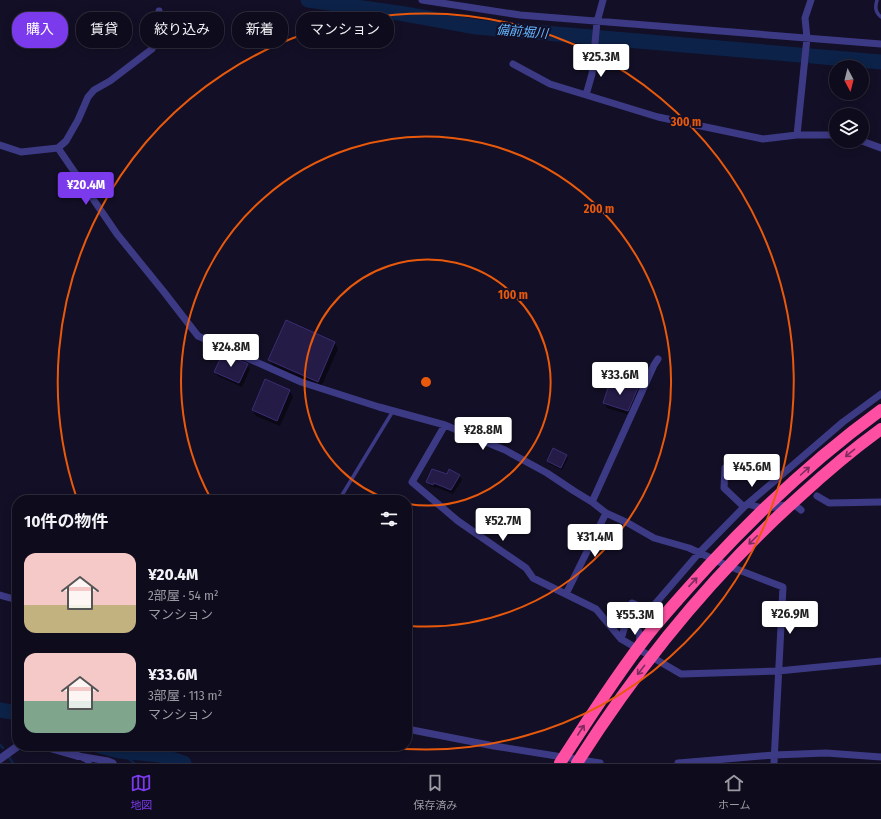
<!DOCTYPE html>
<html lang="ja">
<head>
<meta charset="utf-8">
<style>
  body { margin:0; font-family:"Fira Sans Condensed","Noto Sans JP",sans-serif; background:#171425; color:#f1f3f6; height:100vh; display:flex; flex-direction:column; font-size:15px; white-space:nowrap }
  * { box-sizing:border-box; margin:0 }
  p { font-size:13px; color:#9b9ba3 }
  .icon { flex:none; width:22px; height:22px; fill:none; stroke:currentColor; stroke-width:2; stroke-linecap:round; stroke-linejoin:round }
  .map { position:relative; flex:1; overflow:hidden }
  .details { position:absolute; left:12px; top:495px; width:400px; height:256px; display:flex; flex-direction:column; background:#0e0b1c; border-radius:16px; box-shadow:0 2px 10px #0003,0 0 0 1px #2e2b3b }
  .details>* { flex:none }
  .top-card { position:absolute; left:12px; top:12px; width:400px; height:36px; display:flex; gap:8px }
  .needle { width:26px; rotate:173deg }
  .controls { position:absolute; left:829px; top:60px; display:grid; gap:8px }
  .controls a { display:grid; place-items:center; width:40px; height:40px; border-radius:50%; background:#0e0b1c; box-shadow:0 2px 10px #0003,0 0 0 1px #2e2b3b; font-size:20px }
  .price { position:absolute; translate:-50% -34px; padding:0 9px; border-radius:4px; background:#fff; color:#222; font-size:13px; line-height:26px; filter:drop-shadow(0 1px 2px #0008) }
  .price::after { content:''; position:absolute; left:50%; top:24px; width:12px; height:9px; margin-left:-6px; background:inherit; clip-path:polygon(0 0,100% 0,50% 100%) }
  .price.current { background:#7c3aed; color:#fff }
  ul { padding:0; list-style:none }
  li { display:flex; align-items:center; gap:12px; height:100px; padding:0 12px }
  li span { display:grid; place-items:center; flex:none; width:112px; height:80px; border-radius:12px; color:#555 }
  li>.icon { margin-inline-start:auto }
  span .icon { width:48px; height:48px; fill:#fffc; stroke-width:1 }
  li b { font-size:17px }
  h2 { display:flex; justify-content:space-between; align-items:center; height:48px; padding:0 12px; font-size:17px }
  .tag { padding:0 14px; border-radius:16px; background:#0e0b1c; box-shadow:0 2px 10px #0003,0 0 0 1px #2e2b3b; font-size:14px; line-height:36px }
  .tag.current { background:#7c3aed; color:#fff }
  .tab-bar { display:flex; justify-content:space-around; align-items:center; height:56px; border-top:1px solid #2e2b3b; background:#0e0b1c; font-size:11px; color:#9b9ba3 }
  .tab-bar a { display:grid; justify-items:center; gap:2px }
  .tab-bar .current { color:#7c3aed }
  .map>svg:first-child { display:block }
  .shadow { fill:#0007 }
  .lines { fill:none; stroke-linecap:round; stroke-linejoin:round }
  .stream { stroke:#0c2248; stroke-width:2.5 }
  .river { stroke:#0c2248; stroke-width:15 }
  .building { fill:#241b47; stroke:#3b2d73 }
  .service { stroke:#3d3a85; stroke-width:3.5 }
  .minor { stroke:#3d3a85; stroke-width:7 }
  .tertiary { stroke:#3d3a85; stroke-width:8 }
  .motorway-bridge { stroke:#ff4fa3; stroke-width:12 }
  .oneway { stroke:#7d2c5e }
  .ring { fill:none; stroke:#e8590c; stroke-width:2 }
  .labels { text-anchor:middle; stroke-width:4; stroke-linejoin:round; paint-order:stroke }
  .water-label { font-size:13px; font-style:italic; fill:#62b6ff; stroke:#130f26 }
  .centre { fill:#e8590c; stroke:#130f26; stroke-width:2 }
  .ring-label { font-size:12px; text-anchor:middle; font-weight:bold; fill:#e8590c; stroke:#130f26; stroke-width:4; stroke-linejoin:round; paint-order:stroke }
</style>
</head>
<body>
<div class="map">
<svg width="881" height="763" viewBox="0 0 881 763">
  <rect width="100%" height="100%" fill="#130f26"/>
  <path class="shadow" d="M335,343L338,349L321,387L273,366L269,360Z
    M247,364L250,369L242,387L218,376L215,372Z
    M266,381L290,391L293,397L280,426L256,416L253,410Z
    M638,388L640,393L630,415L607,408L604,403Z
    M566,455L568,458L562,470L549,464L548,461Z
    M459,475L462,480L453,494L436,487V488L430,486L428,482L447,476Z"/>
  <g class="lines">
    <path class="stream" d="M0,745L3,748
      M119,751L134,763
      M8,756L13,763"/>
    <path class="river" d="M308,0L405,14L476,27L881,62
      M0,710L17,713
      M100,746L119,751L160,755L184,763"/>
  </g>
  <path class="building" d="M286,320L335,342L318,382L268,360Z
    M223,353L248,364L239,383L214,372Z
    M265,379L290,390L277,421L252,410Z
    M610,382L638,388L628,411L603,403Z
    M553,448L567,455L561,468L547,461Z
    M432,469L447,474L449,469L460,475L451,490L434,483L433,485L426,482Z"/>
  <g class="lines">
    <path class="service" d="M877,0C875,7 875,12 881,17
      M339,500L393,411
      M82,759L90,763"/>
    <path class="minor" d="M422,0L520,15L881,44
      M811,0L805,18L807,38L797,135H836
      M513,64L550,84L658,117L763,139L797,135
      M586,95L592,74L597,22L603,0
      M862,141L881,148
      M0,145L21,152L58,148L117,234L164,292L198,336L301,382L379,407L445,425L505,450L547,473L574,491L592,502L606,513L628,523L654,538L689,548L726,565L783,587L774,763
      M58,148L66,141L78,120L88,97L94,90L110,81L152,49L157,39V24L159,11
      M445,425L412,482L458,521L526,568L533,578L596,609L621,639L681,674L778,671L881,661
      M725,468L724,488L744,507
      M817,496L829,503L881,502
      M592,502L654,365L658,359
      M748,504C754,506 760,508 767,508C780,507 791,500 801,510
      M566,594L606,513
      M0,595L17,600
      M649,611L699,553L744,507L843,422L881,394
      M621,639L632,603L649,611L637,628L640,635L639,644
      M407,729L494,746L600,763
      M78,756L108,761L113,763
      M678,763L774,755L826,753L881,757"/>
    <path class="tertiary" d="M43,746L78,756
      M0,759L18,746"/>
    <path class="motorway-bridge" d="M560,763C588,720 615,677 647,636C667,611 689,587 711,563C763,507 819,455 881,410
      M577,763C639,665 712,575 799,497C825,473 852,450 881,429"/>
  </g>
  <defs><path id="oneway-shaft" d="M-6 0H5M1.5-3L5.5 0L1.5 3" fill="none" stroke-width="1.6" stroke-linecap="round" stroke-linejoin="round"/></defs>
  <g class="oneway">
    <use href="#oneway-shaft" transform="translate(850 453) rotate(141)"/>
    <use href="#oneway-shaft" transform="translate(805 471) rotate(-42)"/>
    <use href="#oneway-shaft" transform="translate(753 540) rotate(135)"/>
    <use href="#oneway-shaft" transform="translate(693 582) rotate(-47)"/>
    <use href="#oneway-shaft" transform="translate(641 670) rotate(128)"/>
    <use href="#oneway-shaft" transform="translate(581 730) rotate(-57)"/>
  </g>
  <g class="ring">
    <path d="M391 500A123 123 0 1 1 408 504"/>
    <path d="M211 499A245 245 0 1 1 409 626"/>
    <path d="M77 499A368 368 0 1 1 375 746"/>
  </g>
  <g class="labels">
    <g class="water-label">
      <text transform="translate(522 31) rotate(5)" y="5">備前堀川</text>
    </g>
  </g>
  <circle cx="426" cy="382" r="6" class="centre"/>
  <g class="ring-label">
    <text x="686" y="126">300 m</text>
    <text x="599" y="213">200 m</text>
    <text x="513" y="299">100 m</text>
  </g>
</svg>
<div class="controls">
<a><svg class="needle" viewBox="-14 -14 28 28"><path d="M0-13l5 13h-10z" fill="#e53935"/><path d="M0 13l5-13h-10z" fill="#9b9ba3"/></svg></a>
<a><svg class="icon" aria-label="layers" viewBox="0 0 24 24"><path d="M12 4l9 5-9 5-9-5zM3 14l9 5 9-5"/></svg></a>
</div>
<b class="price" style="left:601px;top:78px">¥25.3M</b>
<b class="price current" style="left:86px;top:206px">¥20.4M</b>
<b class="price" style="left:231px;top:368px">¥24.8M</b>
<b class="price" style="left:620px;top:396px">¥33.6M</b>
<b class="price" style="left:483px;top:451px">¥28.8M</b>
<b class="price" style="left:752px;top:488px">¥45.6M</b>
<b class="price" style="left:503px;top:542px">¥52.7M</b>
<b class="price" style="left:595px;top:558px">¥31.4M</b>
<b class="price" style="left:790px;top:635px">¥26.9M</b>
<b class="price" style="left:635px;top:636px">¥55.3M</b>
<div class="top-card">
<a class="tag current">購入</a>
<a class="tag">賃貸</a>
<a class="tag">絞り込み</a>
<a class="tag">新着</a>
<a class="tag">マンション</a>
</div>
<section class="details">
<h2>10件の物件<svg class="icon" aria-label="filters" viewBox="0 0 24 24"><path d="M4 7h16M4 17h16"/><circle cx="9" cy="7" r="2"/><circle cx="15" cy="17" r="2"/></svg></h2>
<ul>
<li><span style="background:linear-gradient(#f6c9c9 65%,#c2b280 0)"><svg class="icon" aria-label="home" viewBox="0 0 24 24"><path d="M3 11l9-7 9 7M6 9v11h12V9"/></svg></span><div><b>¥20.4M</b><p>2部屋 · 54 m²</p><p>マンション</p></div></li>
<li><span style="background:linear-gradient(#f6c9c9 60%,#7fa58c 0)"><svg class="icon" aria-label="home" viewBox="0 0 24 24"><path d="M3 11l9-7 9 7M6 9v11h12V9"/></svg></span><div><b>¥33.6M</b><p>3部屋 · 113 m²</p><p>マンション</p></div></li>
</ul>
</section>
</div>
<nav class="tab-bar">
<a class="current"><svg class="icon" aria-label="map" viewBox="0 0 24 24"><path d="M3 6l6-2 6 2 6-2v14l-6 2-6-2-6 2zM9 4v14M15 6v14"/></svg>地図</a>
<a><svg class="icon" aria-label="saved" viewBox="0 0 24 24"><path d="M7 4h10v16l-5-4-5 4z"/></svg>保存済み</a>
<a><svg class="icon" aria-label="home" viewBox="0 0 24 24"><path d="M3 11l9-7 9 7M6 9v11h12V9"/></svg>ホーム</a>
</nav>
</body>
</html>
